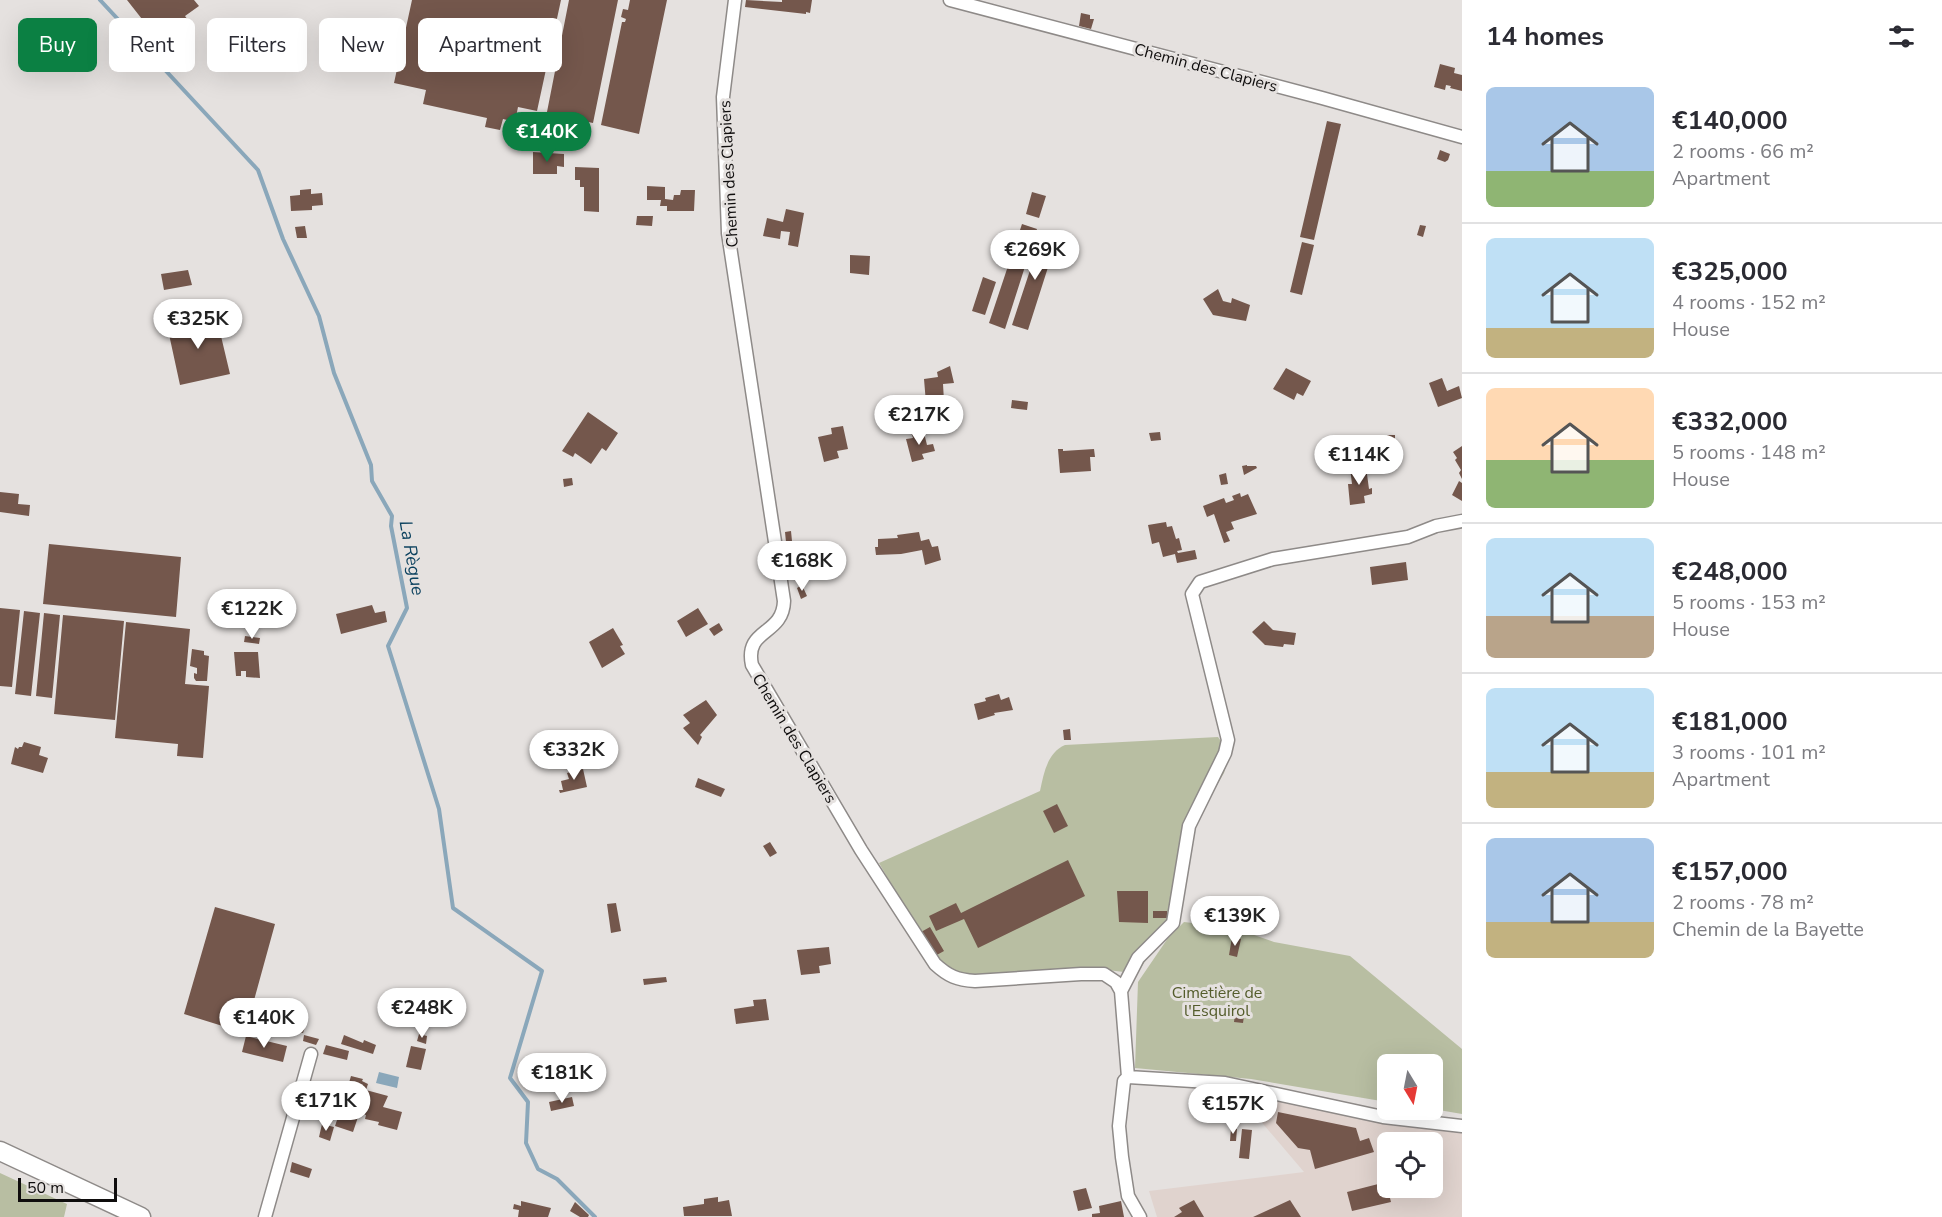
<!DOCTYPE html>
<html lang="en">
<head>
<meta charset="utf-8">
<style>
  body { margin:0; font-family:"Nunito Sans",sans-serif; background:#f2f2f3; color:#2b2b33; height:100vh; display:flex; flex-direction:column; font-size:22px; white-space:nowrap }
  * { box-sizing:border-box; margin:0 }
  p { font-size:20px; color:#7c7c81 }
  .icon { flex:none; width:33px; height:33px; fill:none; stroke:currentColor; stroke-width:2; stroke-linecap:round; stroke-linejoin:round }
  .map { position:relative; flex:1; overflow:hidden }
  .panel { display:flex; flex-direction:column; background:#fff; width:480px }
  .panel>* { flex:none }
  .hud { position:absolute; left:18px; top:18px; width:570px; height:54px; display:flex; gap:12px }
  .needle { width:39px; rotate:170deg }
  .controls { position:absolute; left:1377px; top:1054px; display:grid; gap:12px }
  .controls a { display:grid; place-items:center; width:66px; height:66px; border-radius:9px; background:#fff; box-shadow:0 6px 24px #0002; font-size:30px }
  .scale { position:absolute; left:18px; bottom:15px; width:99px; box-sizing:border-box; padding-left:6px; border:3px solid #0f0d0d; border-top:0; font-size:16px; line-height:21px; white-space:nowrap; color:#0f0d0d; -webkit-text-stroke:4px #e5e1df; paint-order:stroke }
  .price { position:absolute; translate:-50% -51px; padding:0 14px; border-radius:21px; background:#fff; color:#222; font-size:20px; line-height:39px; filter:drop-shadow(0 2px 3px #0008) }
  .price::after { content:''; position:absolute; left:50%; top:36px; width:18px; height:14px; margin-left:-9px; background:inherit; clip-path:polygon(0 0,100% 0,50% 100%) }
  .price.on { background:#0b8043; color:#fff }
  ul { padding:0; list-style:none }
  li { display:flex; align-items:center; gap:18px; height:150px; padding:0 24px }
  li+li { border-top:2px solid #e1e1e2 }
  li span { display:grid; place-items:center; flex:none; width:168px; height:120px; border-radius:9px; color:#555 }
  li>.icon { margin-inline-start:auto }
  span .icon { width:72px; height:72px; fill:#fffc; stroke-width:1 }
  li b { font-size:26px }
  h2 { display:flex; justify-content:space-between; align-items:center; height:72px; padding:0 24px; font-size:26px }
  .chip { padding:0 21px; border-radius:9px; background:#fff; box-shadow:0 6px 24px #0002; font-size:21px; line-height:54px }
  .chip.on { background:#0b8043; color:#fff }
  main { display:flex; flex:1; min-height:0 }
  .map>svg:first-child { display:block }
  .built { fill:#e0d3ce; fill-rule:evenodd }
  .green { fill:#b8bea2 }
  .water { fill:#8aa7ba }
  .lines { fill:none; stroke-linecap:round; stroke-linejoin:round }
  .stream { stroke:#8aa7ba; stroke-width:4 }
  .building { fill:#74574c }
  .street-casing { stroke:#8e8a88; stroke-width:15 }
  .primary-casing { stroke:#8e8a88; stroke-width:21 }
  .street { stroke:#fff; stroke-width:12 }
  .primary { stroke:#fff; stroke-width:18 }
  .labels { text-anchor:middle; stroke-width:6; stroke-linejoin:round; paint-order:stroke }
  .street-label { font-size:16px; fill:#0f0d0d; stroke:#e5e1df }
  .park-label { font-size:16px; fill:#545c2b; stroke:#e5e1df }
  .water-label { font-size:18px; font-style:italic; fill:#0c425f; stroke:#e5e1df }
</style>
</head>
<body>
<main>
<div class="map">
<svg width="1462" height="1217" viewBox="0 0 1462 1217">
  <rect width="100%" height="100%" fill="#e5e1df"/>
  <path class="built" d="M1245,1090L1462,1130V1217H1157L1149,1191L1304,1172L1258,1118ZM1388,1143H1432V1188H1388Z"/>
  <path class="green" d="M1218,737L1230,753L1224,773L1191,829L1181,904L1127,990L1124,972L1107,970L973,977L960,975L933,957L879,863L1040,791C1044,773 1047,753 1065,745Z
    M1184,922L1234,928L1274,942L1350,956L1462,1049V1114L1433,1109L1432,1065H1388L1387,1102L1251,1079L1135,1068L1138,982L1168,938Z
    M0,1173L67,1204L64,1217H0Z"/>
  <path class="water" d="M379,1072L399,1077L397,1088L376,1083Z"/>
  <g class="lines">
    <path class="stream" d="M100,0L258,170L283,239L319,316L334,373L371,465L372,481L392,516L391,526L407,608L388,646L439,809L453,908L542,971L510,1078L528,1102L526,1143L538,1169L557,1179L595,1217"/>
  </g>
  <path class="building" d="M127,0H194L199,6L185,16L194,28L180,40L185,46L171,56Z
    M412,0H561L537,111L518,107L515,122L503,119L500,130L485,127L487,118L423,104L426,90L394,83Z
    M569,0H618L593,123L570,118V122L546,117Z
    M630,0H667L639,134L601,125L622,22H625L626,19L621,17L623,9L628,10Z
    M746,0L782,2V0H812L810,13L806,12V14L745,7Z
    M1081,13L1090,15V19H1094L1091,29L1079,26Z
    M1440,64L1455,68L1454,73L1462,75V91L1450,88L1451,86L1446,85L1445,90L1434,87Z
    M526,117L536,119L535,133L524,132Z
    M1327,121L1341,124L1314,240L1300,237Z
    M1440,150L1450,154L1448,160L1445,162L1437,159Z
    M533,152L564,154V167L557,166V174H533Z
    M575,167L599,168V212L584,211V187H580V180H575Z
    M647,186L665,187V199L673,200L674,195H680L681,190H695L694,211H667V206H660L661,200H647Z
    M311,189V194L322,193L323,205L312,206V210L291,211L290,196L300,195V190Z
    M1032,192L1046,196L1039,218L1026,214Z
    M786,209L804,213L798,247L788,245L790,232L781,231L780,239L763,236L767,218L783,222Z
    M637,216H653L652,226L636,225Z
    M1022,224L1037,229L1005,329L989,323Z
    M1420,225L1426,226L1423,237L1417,235Z
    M305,226L307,238H297L295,227Z
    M1043,231L1058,236L1028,330L1012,325Z
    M1302,242L1314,245L1302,295L1290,292Z
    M850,255L870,256L869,275L850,273Z
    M188,270L192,285L164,290L161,274Z
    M983,277L996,282L985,315L972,311Z
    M1218,289L1223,301L1231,303L1232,298L1250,305L1246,321L1213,315L1203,299Z
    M216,315L230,374L180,385L167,325Z
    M950,366L954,383L943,384L944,401L926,403L924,379L938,377L937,372Z
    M1286,368L1311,381L1303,396L1297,393L1294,400L1273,389Z
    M1442,378L1447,391L1459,386L1462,398L1438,407L1429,383Z
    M1012,400L1028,402L1027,410L1011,408Z
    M588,412L618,433L606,451L602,448L591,464L575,453L573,457L562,451Z
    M843,426L848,449L837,451L839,458L824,462L818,437L832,434L831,428Z
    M923,429L927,445L933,444L935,451L922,454L924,459L912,462L906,439L913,438L911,432Z
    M1160,432L1161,440L1151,441L1149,433Z
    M1387,435H1395V443H1391V449L1387,450Z
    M1462,446V479L1459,473L1461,470L1455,460L1457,458L1453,452Z
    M1058,449H1063V451L1094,449L1095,457H1090L1091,471L1060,473Z
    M1247,465V466H1256L1257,468L1244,475L1242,466Z
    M1366,467L1369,489L1372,488V494L1364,496L1365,503L1350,505L1348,484H1352L1350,468Z
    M1226,473L1228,484L1221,485L1219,475Z
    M572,478L573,485L564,487L563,479Z
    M1459,481L1462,483V501L1452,495Z
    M0,492L19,494L18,504L30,505L29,516L0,512Z
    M1240,493L1241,497L1248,494L1257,514L1231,522L1234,529L1226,532L1230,541L1224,543L1214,514L1207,517L1203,506L1224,498L1226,503L1234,500L1232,496Z
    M1166,522L1167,527L1172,526L1176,539L1179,538L1182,550L1177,551L1178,553L1195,550L1197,559L1177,563L1175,554L1163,557L1159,542L1152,544L1148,525Z
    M791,531L792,541L786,542L785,532Z
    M919,532L921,541L929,539L932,547L938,546L941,560L925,565L922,550L901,554L876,555L875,547H878V539L898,538L897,535Z
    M49,544L181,557L176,617L43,604Z
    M1406,562L1408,580L1372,585L1370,567Z
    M802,585L807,596L801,599L797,588Z
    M372,605L375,613L385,611L387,622L341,634L336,614Z
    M0,608L20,610L12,687L0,686Z
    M698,608L708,624L686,637L677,621Z
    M24,611L40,613L31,696L15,694Z
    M44,613L60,615L52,698L36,696Z
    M63,615L124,621L115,720L54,714Z
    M1264,621L1273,630L1296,633L1294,645L1284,644L1283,647L1265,645L1252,632Z
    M126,622L190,629L185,684L209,686L203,758L177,756L178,744L115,738Z
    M719,623L723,630L714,636L709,629Z
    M613,628L623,645L620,646L625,654L602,668L589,642Z
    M245,636L260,638L259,644L244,642Z
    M192,649L204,651V655L209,656L207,681H196L194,678V673L197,674V668L190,666Z
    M234,652H258L260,678L246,677V671H241V676H236Z
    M999,694L1001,700L1009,697L1013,710L994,713L995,715L978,720L974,704L986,701L985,698Z
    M706,700L717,715L700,735L702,737L698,745L683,728L690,723L683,715Z
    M1070,729L1071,740H1064L1063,730Z
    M24,742L41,747L39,755L48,758L43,773L11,764L15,747L18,749L19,747H22Z
    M583,769L587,787L560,793L559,790H563L561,781L569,779L567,773Z
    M698,778L725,789L721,797L695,787Z
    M1057,804L1068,826L1054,833L1043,811Z
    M770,842L777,853L770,857L763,846Z
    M1068,860L1085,896L978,948L964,919L936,931L929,916L956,903L961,913Z
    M1117,891H1148V923L1119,922Z
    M616,903L621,931L611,933L607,904Z
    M215,907L275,924L245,1033L184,1014Z
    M1153,911H1167V918H1153Z
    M930,927L944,951L935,956L921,932Z
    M1232,937L1241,939L1237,957L1229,955Z
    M829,947L831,964L819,966L820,973L801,975L797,950Z
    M666,977L667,982L644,985L643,979Z
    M766,999L769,1020L736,1024L734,1009L754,1006L753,1000Z
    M260,1003L308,1018L303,1033L268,1022L261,1037L251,1034Z
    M1235,1014L1244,1016L1243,1023L1234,1022Z
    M419,1034L427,1036L426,1044L417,1041Z
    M304,1035L319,1039L316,1045L303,1041Z
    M344,1035L363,1043L364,1040L376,1045L373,1054L341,1044Z
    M246,1036L287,1046L283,1062L242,1052Z
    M326,1045L349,1051L347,1060L323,1054Z
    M411,1046L426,1049L421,1070L406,1067Z
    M351,1076L363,1079L362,1081L368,1084L366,1090L388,1096L383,1107L402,1112L397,1130L378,1125L379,1122L365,1119L366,1115L363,1114L365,1106L357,1104L356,1107L343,1103Z
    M572,1097L574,1106L551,1111L549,1102Z
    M340,1111L358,1117L353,1132L335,1126Z
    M1278,1112L1356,1128L1360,1141L1369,1138L1374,1152L1315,1169L1310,1150L1298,1148L1276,1123Z
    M322,1124L334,1127L330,1141L319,1137Z
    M1231,1128L1237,1129L1236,1141H1230Z
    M1242,1129L1252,1130L1249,1159L1239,1158Z
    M292,1162L312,1169L309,1178L290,1172Z
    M1386,1182L1391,1202L1352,1211L1347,1192Z
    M1086,1188L1092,1208L1078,1211L1073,1191Z
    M718,1197V1202L729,1200L732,1216H684L683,1207L704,1204V1199Z
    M1194,1200L1204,1217H1174L1182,1212L1179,1208Z
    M1290,1200L1301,1217H1253Z
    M521,1201L551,1208L548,1217H518L519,1210L513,1209L514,1204L521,1206Z
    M1121,1201L1124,1217H1092V1214L1100,1213L1099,1206Z
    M575,1202L589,1215L588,1217H580L570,1211Z"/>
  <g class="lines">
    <g class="street-casing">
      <path id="street" d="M735,0L723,97L728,233L784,601C783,636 744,628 752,665L861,850L935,964C948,976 957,980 975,981L1081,974H1104L1116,982L1121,991L1128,1077L1124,1081L1119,1126L1122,1157L1128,1196L1140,1217
        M950,0L1322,98L1462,137
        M1121,991L1138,958L1173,923L1189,826L1225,753L1228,740L1192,594L1200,582L1273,559L1408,537L1436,526L1462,521
        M1128,1077L1225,1083L1383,1117L1462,1126
        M265,1217L311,1054"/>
    </g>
    <g class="primary-casing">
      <path id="primary" d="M0,1151L141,1217"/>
    </g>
    <use href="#street" class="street"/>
    <use href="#primary" class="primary"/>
  </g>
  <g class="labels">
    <g class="street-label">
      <text transform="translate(1206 67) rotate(15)" y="6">Chemin des Clapiers</text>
      <text transform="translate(728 174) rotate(-93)" y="6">Chemin des Clapiers</text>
      <text transform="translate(795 738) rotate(59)" y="6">Chemin des Clapiers</text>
    </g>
    <g class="park-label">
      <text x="1217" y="998">Cimetière de<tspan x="1217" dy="18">l'Esquirol</tspan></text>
    </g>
    <g class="water-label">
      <text transform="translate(412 558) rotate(80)" y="6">La Règue</text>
    </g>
  </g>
</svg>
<div class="controls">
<a><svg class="needle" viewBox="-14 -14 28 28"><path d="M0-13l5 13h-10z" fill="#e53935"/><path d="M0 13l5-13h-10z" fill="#7c7c81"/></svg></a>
<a><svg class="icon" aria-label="locate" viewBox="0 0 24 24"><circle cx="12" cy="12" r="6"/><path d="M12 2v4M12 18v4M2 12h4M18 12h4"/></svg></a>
</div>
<div class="scale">50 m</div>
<b class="price on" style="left:547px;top:163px">€140K</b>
<b class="price" style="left:1035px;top:281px">€269K</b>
<b class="price" style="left:198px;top:350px">€325K</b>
<b class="price" style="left:919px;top:446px">€217K</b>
<b class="price" style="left:1359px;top:486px">€114K</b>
<b class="price" style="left:802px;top:592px">€168K</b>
<b class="price" style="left:252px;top:640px">€122K</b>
<b class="price" style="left:574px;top:781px">€332K</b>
<b class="price" style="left:1235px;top:947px">€139K</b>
<b class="price" style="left:422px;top:1039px">€248K</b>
<b class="price" style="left:264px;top:1049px">€140K</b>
<b class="price" style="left:562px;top:1104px">€181K</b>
<b class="price" style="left:326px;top:1132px">€171K</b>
<b class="price" style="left:1233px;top:1135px">€157K</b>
<div class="hud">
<a class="chip on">Buy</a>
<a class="chip">Rent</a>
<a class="chip">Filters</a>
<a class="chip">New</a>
<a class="chip">Apartment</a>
</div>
</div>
<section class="panel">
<h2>14 homes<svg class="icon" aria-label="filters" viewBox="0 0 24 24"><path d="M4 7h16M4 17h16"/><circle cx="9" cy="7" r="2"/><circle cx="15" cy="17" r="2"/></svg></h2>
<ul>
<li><span style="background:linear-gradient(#a9c7e8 70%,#8fb573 0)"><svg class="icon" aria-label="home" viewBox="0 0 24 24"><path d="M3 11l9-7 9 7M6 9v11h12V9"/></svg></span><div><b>€140,000</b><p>2 rooms · 66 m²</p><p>Apartment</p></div></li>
<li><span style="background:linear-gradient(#bfe0f5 75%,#c2b280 0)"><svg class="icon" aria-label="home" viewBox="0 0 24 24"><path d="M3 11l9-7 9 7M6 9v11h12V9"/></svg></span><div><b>€325,000</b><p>4 rooms · 152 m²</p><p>House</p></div></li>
<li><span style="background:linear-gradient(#ffd9b3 60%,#8fb573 0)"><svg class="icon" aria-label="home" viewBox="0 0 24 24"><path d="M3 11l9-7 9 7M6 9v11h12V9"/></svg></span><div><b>€332,000</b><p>5 rooms · 148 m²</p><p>House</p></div></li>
<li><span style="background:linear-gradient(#bfe0f5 65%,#b9a48a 0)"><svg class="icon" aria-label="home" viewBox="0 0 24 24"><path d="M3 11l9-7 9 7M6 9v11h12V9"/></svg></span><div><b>€248,000</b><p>5 rooms · 153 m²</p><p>House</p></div></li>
<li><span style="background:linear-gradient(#bfe0f5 70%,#c2b280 0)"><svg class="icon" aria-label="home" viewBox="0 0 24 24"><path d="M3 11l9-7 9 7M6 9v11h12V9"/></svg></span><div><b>€181,000</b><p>3 rooms · 101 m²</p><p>Apartment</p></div></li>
<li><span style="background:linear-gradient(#a9c7e8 70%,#c2b280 0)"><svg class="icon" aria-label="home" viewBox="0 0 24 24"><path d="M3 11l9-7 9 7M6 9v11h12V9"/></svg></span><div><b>€157,000</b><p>2 rooms · 78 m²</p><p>Chemin de la Bayette</p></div></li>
</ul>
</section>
</main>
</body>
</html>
